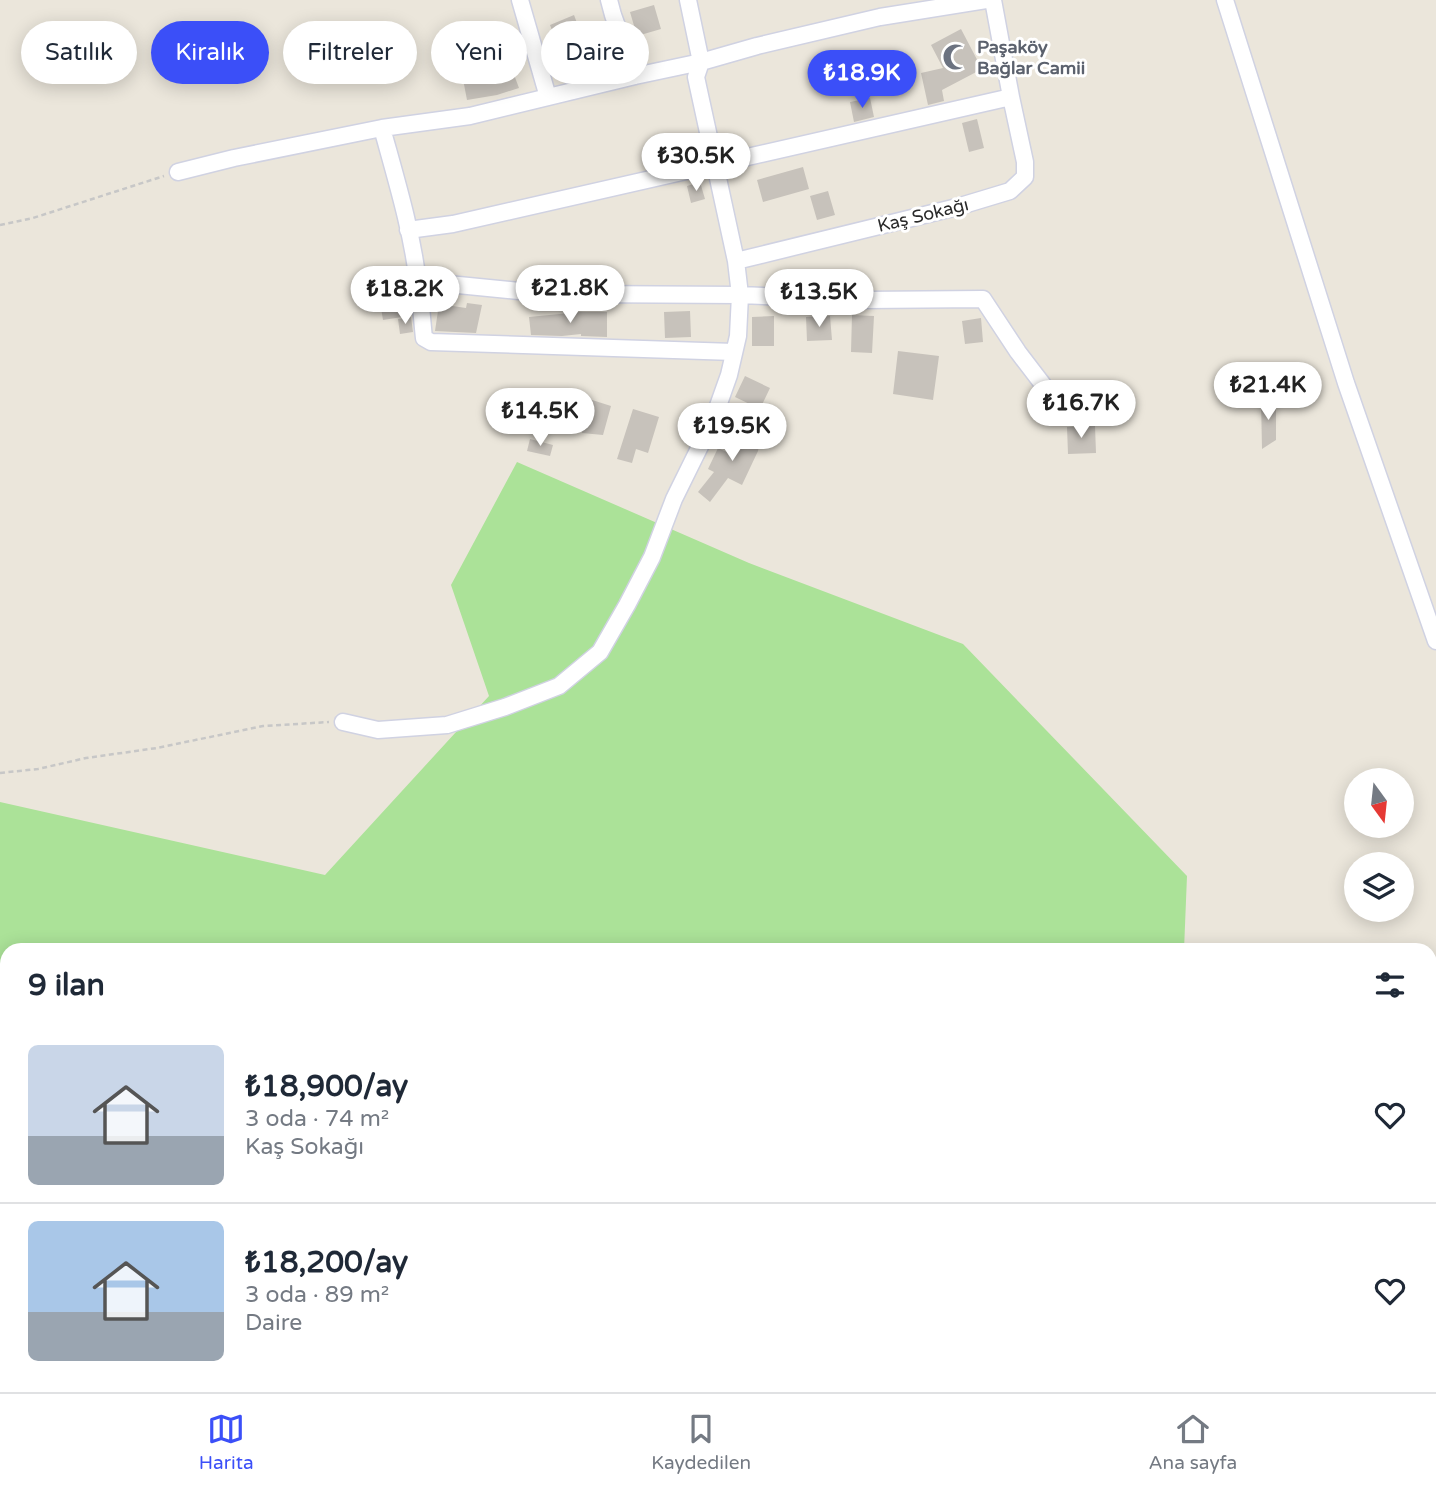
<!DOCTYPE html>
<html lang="tr">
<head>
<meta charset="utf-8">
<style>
  body { margin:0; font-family:"Varela Round",sans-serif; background:#f2f2f3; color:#1f2937; height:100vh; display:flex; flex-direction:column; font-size:26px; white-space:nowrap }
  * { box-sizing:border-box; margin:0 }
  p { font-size:23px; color:#747a83 }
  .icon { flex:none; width:38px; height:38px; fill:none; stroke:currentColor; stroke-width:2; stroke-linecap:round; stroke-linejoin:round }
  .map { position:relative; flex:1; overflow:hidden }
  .panel { position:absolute; left:0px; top:943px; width:1437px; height:450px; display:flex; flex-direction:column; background:#fff; border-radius:21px 21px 0 0; box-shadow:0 4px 18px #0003 }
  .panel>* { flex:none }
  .guide { position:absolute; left:21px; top:21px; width:700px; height:63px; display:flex; gap:14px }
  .needle { width:46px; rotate:165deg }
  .fabs { position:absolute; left:1344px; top:768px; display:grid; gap:14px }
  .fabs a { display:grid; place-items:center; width:70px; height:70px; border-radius:50%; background:#fff; box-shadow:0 4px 18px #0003; font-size:35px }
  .price { position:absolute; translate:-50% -60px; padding:0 16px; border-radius:24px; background:#fff; color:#222; font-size:23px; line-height:46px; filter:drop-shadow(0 2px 4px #0008) }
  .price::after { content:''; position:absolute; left:50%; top:42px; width:21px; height:16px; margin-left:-10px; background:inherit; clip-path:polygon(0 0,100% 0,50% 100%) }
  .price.selected { background:#3b4ff8; color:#fff }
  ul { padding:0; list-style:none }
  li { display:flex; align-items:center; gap:21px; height:175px; padding:0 28px }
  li+li { border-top:2px solid #e0e1e3 }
  li span { display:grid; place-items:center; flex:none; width:196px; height:140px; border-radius:10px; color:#555 }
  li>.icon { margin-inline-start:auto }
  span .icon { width:84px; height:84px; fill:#fffc; stroke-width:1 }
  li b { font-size:30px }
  h2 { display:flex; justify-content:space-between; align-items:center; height:84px; padding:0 28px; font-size:30px }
  .tag { padding:0 24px; border-radius:32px; background:#fff; box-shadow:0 4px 18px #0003; font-size:24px; line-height:63px }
  .tag.selected { background:#3b4ff8; color:#fff }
  .dock { display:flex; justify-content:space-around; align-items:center; height:98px; border-top:2px solid #e0e1e3; background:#fff; font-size:19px; color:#747a83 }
  .dock a { display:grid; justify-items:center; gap:4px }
  .dock .selected { color:#3b4ff8 }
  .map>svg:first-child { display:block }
  .green { fill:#abe298 }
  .water { fill:#6ec1ed }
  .building { fill:#c7c2bb }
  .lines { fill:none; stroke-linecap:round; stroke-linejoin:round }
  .minor-casing { stroke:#d0d2e2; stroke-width:19 }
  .path { stroke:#c7c7c7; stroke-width:2.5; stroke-dasharray:5 3.5; stroke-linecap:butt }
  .minor { stroke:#fff; stroke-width:16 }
  .labels { text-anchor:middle; stroke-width:6; stroke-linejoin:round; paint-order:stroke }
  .worship-label { font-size:18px; font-weight:bold; fill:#5b616d; stroke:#fff; text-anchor:start }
  .street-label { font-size:18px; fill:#292929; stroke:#fff }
</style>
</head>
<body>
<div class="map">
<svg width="1436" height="1392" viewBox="0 0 1436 1392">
  <rect width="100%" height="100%" fill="#ebe6db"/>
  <path class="green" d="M517,462L749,563L963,644L1187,876L1184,950H7V1202L0,1201V802L325,875L489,696L451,585Z
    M1436,1015V1207H1430V1019Z
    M0,1260L7,1261V1386H338L349,1392H0Z"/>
  <path class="water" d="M0,1201L7,1202V1261L0,1260Z
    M338,1386H789L760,1392H349Z"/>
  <path class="building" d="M654,5L661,29L637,36L630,12Z
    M574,15L583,39L559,48L550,25Z
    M961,29L982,69L942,90L944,101L928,105L921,73L943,68L931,45Z
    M864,51L869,76L845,80L841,55Z
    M510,64L519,88L497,95L467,100L463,79L491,74L489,71Z
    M870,98L874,117L854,122L850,102Z
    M977,119L984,148L969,152L962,123Z
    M803,167L809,189L763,202L757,180Z
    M700,182L705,199L691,203L687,186Z
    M828,191L835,215L817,220L810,196Z
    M467,303L482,305L476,333L435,331L439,304L466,308Z
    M401,305L402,317L383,320L381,308Z
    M690,311L691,337L665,338L664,312Z
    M580,312H607V337L581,336V334L562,336L531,335L529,317Z
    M852,315L874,316L872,353L851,352Z
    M774,316V346H752V317Z
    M830,316L832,340L807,341L806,317Z
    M411,317L413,332L400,334L398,319Z
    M981,318L983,342L965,344L962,321Z
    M898,351L939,356L933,400L893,394Z
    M745,376L770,388L760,409L735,397Z
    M589,399L611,406L603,435L582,433Z
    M1261,400H1276V440L1262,449Z
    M633,409L659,417L648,453L636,449L632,463L617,459Z
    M1095,426L1096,453L1068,454L1067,427Z
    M741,427L762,432L758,451L742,485L728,478L710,502L698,492L714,472L708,469L718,448L735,456Z
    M530,439L553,445L550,456L527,451Z"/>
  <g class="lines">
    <g class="minor-casing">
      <path id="minor" d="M520,0L548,97
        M609,0L613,15L635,76
        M1225,0L1346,383L1436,641
        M382,128C396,179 412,231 418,283C421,301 422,320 424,338L431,342L734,352
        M178,172L234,158L382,128L470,116L635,76L701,62L757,46L880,17L986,0
        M408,230L453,224L1011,97L993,0
        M736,261L957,207L1010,191L1025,177V162L1011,97
        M418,281L519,291L577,294L740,295L864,300L983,299L1018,352L1057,403H1084
        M343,722L378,730L447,725L505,707L559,686L600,652L627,605L652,557L674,499L713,420L729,375L738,336L740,295L736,261L696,77L701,62L688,0"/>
    </g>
    <path class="path" d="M0,225L33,218L164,176
      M0,773L38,769L86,758L157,748L263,726L329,722
      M0,1298L7,1302
      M0,1344L7,1347
      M1430,1375H1436
      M276,1386L283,1392
      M322,1386L329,1392
      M1260,1392L1280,1386"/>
    <use href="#minor" class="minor"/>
  </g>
  <defs>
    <g id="mosque-bare" transform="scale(2.1)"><path d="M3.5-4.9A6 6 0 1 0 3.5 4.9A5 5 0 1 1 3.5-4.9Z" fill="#6b7280" stroke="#fff" stroke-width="2.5" paint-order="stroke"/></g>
  </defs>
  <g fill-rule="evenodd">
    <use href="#mosque-bare" x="956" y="57"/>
  </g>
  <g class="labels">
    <g class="worship-label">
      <text x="977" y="53">Paşaköy<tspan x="977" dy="21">Bağlar Camii</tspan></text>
    </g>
    <g class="street-label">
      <text transform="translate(923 215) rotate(-14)" y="6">Kaş Sokağı</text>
    </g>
  </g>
</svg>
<div class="fabs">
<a><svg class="needle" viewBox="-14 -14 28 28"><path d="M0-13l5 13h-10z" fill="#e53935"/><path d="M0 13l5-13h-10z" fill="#747a83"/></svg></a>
<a><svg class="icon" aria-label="layers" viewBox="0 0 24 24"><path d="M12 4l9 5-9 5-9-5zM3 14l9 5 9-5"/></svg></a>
</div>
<b class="price selected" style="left:862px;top:110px">₺18.9K</b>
<b class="price" style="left:696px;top:193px">₺30.5K</b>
<b class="price" style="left:570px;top:325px">₺21.8K</b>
<b class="price" style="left:405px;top:326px">₺18.2K</b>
<b class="price" style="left:819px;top:329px">₺13.5K</b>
<b class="price" style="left:1268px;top:422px">₺21.4K</b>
<b class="price" style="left:1081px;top:440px">₺16.7K</b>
<b class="price" style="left:540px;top:448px">₺14.5K</b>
<b class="price" style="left:732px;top:463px">₺19.5K</b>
<div class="guide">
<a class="tag">Satılık</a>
<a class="tag selected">Kiralık</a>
<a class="tag">Filtreler</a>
<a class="tag">Yeni</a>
<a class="tag">Daire</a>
</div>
<section class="panel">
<h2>9 ilan<svg class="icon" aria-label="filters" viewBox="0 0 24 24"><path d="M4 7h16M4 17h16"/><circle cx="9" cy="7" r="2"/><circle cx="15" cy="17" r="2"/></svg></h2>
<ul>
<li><span style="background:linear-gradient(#c9d6e8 65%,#9aa5b1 0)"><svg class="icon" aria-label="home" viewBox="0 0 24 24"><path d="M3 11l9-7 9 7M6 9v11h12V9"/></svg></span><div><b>₺18,900/ay</b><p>3 oda · 74 m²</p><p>Kaş Sokağı</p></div><svg class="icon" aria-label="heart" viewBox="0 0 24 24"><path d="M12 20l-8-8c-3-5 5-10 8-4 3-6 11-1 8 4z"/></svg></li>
<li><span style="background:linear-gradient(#a9c7e8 65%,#9aa5b1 0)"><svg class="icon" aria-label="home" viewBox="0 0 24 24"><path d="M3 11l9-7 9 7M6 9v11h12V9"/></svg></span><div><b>₺18,200/ay</b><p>3 oda · 89 m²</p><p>Daire</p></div><svg class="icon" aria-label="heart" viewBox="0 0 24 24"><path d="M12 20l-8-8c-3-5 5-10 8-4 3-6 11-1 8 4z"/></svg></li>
</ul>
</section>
</div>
<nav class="dock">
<a class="selected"><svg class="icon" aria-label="map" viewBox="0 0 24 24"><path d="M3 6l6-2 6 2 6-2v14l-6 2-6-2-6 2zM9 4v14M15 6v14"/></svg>Harita</a>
<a><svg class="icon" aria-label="saved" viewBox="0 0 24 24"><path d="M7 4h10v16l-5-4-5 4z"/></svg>Kaydedilen</a>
<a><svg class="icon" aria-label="home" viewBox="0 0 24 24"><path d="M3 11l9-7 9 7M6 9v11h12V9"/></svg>Ana sayfa</a>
</nav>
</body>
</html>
